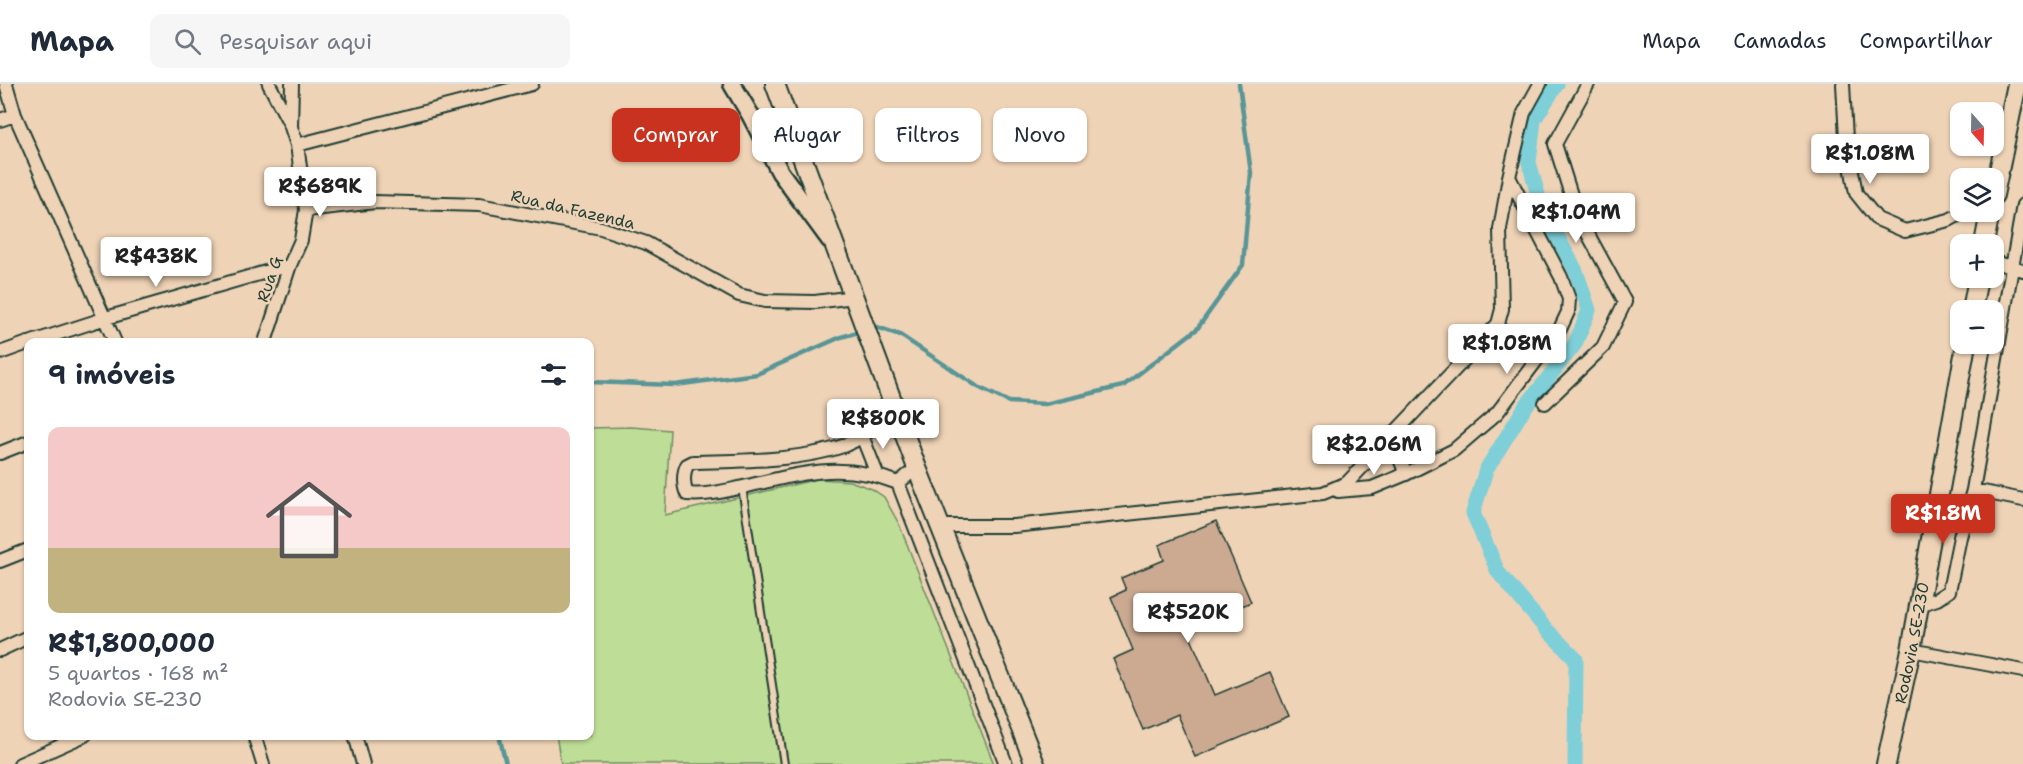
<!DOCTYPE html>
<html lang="pt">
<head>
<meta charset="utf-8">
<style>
	:root { --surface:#fff; --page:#f6f6f7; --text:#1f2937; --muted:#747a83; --line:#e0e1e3; --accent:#c8321e }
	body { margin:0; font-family:"Shantell Sans",sans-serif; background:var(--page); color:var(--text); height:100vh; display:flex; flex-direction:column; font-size:22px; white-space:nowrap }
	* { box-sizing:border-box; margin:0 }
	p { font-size:20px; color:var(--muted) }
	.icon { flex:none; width:33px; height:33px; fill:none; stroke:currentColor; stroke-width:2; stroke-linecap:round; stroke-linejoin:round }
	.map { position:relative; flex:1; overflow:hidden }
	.drawer { position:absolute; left:24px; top:254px; width:570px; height:402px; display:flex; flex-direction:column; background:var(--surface); border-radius:12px; box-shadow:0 2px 4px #0004 }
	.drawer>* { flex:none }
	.hud { position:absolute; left:612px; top:24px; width:570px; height:54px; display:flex; gap:12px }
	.needle { width:39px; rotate:160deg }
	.tools { position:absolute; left:1950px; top:18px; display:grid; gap:12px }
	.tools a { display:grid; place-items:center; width:54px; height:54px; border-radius:12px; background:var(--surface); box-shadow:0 2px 4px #0004; font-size:30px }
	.price { position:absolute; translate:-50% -51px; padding:0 14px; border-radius:6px; background:#fff; color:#222; font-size:20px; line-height:39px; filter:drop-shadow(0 2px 3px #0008) }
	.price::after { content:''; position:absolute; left:50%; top:36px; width:18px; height:14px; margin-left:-9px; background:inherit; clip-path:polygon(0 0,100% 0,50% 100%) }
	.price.on { background:var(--accent); color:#fff }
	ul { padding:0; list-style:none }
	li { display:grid; align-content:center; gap:12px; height:318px; padding:0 24px }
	li span { display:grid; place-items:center; height:186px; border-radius:12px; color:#555 }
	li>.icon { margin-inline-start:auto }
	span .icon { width:108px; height:108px; fill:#fffc; stroke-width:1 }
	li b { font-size:26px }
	h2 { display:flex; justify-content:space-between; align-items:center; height:72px; padding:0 24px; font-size:26px }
	.tag { padding:0 21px; border-radius:12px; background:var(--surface); box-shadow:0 2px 4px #0004; font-size:21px; line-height:54px }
	.tag.on { background:var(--accent); color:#fff }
	header { display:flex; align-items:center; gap:36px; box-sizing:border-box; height:84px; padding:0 30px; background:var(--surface); border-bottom:2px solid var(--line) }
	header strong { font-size:28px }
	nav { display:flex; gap:33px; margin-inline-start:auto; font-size:21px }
	.search { width:420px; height:54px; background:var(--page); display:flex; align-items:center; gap:15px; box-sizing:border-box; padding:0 21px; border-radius:12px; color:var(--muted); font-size:22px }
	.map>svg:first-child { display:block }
	.green { fill:#bedd96; stroke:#6e8d65; stroke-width:1.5 }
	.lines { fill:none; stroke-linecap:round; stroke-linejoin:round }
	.stream { stroke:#589596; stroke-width:4.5 }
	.canal { stroke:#7ecfd8; stroke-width:15 }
	.building { fill:#ccaa92; stroke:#1f3d34; stroke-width:1.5 }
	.lane-casing { stroke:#1f3d34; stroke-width:10 }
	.street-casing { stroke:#1f3d34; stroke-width:16 }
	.secondary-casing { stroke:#1f3d34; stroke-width:21 }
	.primary-casing { stroke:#1f3d34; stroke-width:22 }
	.lane { stroke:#efd3b6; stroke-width:6 }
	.street { stroke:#efd3b6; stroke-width:12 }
	.secondary { stroke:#efd3b6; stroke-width:16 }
	.primary { stroke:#efd3b6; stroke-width:18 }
	.labels { text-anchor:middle; stroke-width:5; stroke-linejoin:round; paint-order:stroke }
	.street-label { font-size:16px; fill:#1f3d34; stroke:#efd3b6 }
</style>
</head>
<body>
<header>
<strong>Mapa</strong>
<div class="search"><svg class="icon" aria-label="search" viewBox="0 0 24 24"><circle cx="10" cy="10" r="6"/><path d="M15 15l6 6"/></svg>Pesquisar aqui</div>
<nav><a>Mapa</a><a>Camadas</a><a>Compartilhar</a></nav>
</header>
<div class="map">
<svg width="2023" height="680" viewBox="0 0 2023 680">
	<rect width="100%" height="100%" fill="#efd3b6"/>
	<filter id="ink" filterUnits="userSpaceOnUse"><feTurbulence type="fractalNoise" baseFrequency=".0167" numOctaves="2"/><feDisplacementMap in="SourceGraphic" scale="12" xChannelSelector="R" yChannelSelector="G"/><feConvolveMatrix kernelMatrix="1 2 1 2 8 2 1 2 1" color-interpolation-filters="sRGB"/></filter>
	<g filter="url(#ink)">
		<path class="green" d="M631 343 670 346 665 431 818 395 850 397 872 405 884 413 899 440 994 680H561L556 651H590V344Z"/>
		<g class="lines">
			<path class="stream" d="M870 245 877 243 900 251 978 303 1009 318 1045 320 1123 302 1197 245 1243 181 1251 89 1239 0
				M590 298 675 301 757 290 841 253 862 247
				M499 651 506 680"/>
			<path class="canal" d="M1557 0 1534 36 1529 78 1541 122 1576 187 1589 226 1575 260 1525 323 1486 386 1473 429 1498 488 1546 545 1576 575 1575 680"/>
		</g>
		<path class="building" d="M1216 437 1251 518 1187 545 1215 611 1270 588 1289 633 1195 673 1177 631 1143 646 1113 575 1133 566 1111 513 1126 506 1121 494 1164 476 1159 461Z"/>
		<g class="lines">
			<defs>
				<path id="lane" d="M742 403 784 680"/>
				<path id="street" d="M6 0 15 31 115 258
					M269 0 291 42
					M1843 0 1846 55 1856 109 1877 135 1905 147 1949 136 1964 128
					M0 36 15 31
					M297 61 532 0
					M306 126 375 118 479 121 601 144 646 159 739 211 765 217 815 218 854 213
					M1994 178 2023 186
					M32 258 106 234 290 181
					M265 258 290 181 301 156 306 126 297 61 291 43 292 0
					M0 269 28 259
					M1545 319 1603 263 1625 218 1577 130 1555 60 1588 0
					M896 325C880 338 863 355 843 362 799 377 739 377 693 378L687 381C683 389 683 401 687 410 706 412 725 407 743 403 800 390 840 376 898 399L917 384
					M862 352 877 390
					M1391 353 1406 390
					M0 369 28 358
					M898 399 1006 680
					M1973 406 2023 416
					M1338 407 1372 404 1406 390 1454 366 1497 329 1560 245 1568 228 1569 215 1561 193 1509 93
					M940 442H1014L1323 409 1347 399 1498 240 1502 225 1500 145 1509 93 1524 29 1540 0
					M0 477 28 466
					M1919 521 1937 515 1949 507 1960 453 1973 406 2023 121
					M0 566 28 553
					M1911 566 2023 587
					M254 651 263 680
					M355 651 363 680
					M20 680 85 651"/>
				<path id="secondary" d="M732 0 751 32 780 88 830 156"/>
				<g id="primary">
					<path d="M775 0 917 384 1035 680"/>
					<path d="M1994 111 2017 0"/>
					<path d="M1984 160 1990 128"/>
					<path d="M1972 226 1978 194"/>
					<path id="s1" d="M1886 680 1911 566 1966 260"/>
				</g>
			</defs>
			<use href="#lane" class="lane-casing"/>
			<use href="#street" class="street-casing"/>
			<use href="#secondary" class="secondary-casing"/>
			<use href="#primary" class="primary-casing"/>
			<use href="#lane" class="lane"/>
			<use href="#street" class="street"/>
			<use href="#secondary" class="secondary"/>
			<use href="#primary" class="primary"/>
		</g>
	</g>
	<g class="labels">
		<g class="street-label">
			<text transform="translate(573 125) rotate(13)" y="6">Rua da Fazenda</text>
			<text transform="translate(269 195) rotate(-71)" y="6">Rua G</text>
			<text dy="6" stroke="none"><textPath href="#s1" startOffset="124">Rodovia SE-230</textPath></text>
		</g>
	</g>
</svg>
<div class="tools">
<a><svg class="needle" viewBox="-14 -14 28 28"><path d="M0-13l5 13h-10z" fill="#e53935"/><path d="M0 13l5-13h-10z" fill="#747a83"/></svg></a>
<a><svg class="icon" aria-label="layers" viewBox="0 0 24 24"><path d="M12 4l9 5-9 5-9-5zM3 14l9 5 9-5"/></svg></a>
<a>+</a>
<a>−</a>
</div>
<b class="price" style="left:1870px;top:101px">R$1.08M</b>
<b class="price" style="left:320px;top:134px">R$689K</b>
<b class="price" style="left:1576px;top:160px">R$1.04M</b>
<b class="price" style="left:156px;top:204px">R$438K</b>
<b class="price" style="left:1507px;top:291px">R$1.08M</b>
<b class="price" style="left:883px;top:366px">R$800K</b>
<b class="price" style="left:1374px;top:392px">R$2.06M</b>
<b class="price on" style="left:1943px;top:461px">R$1.8M</b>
<b class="price" style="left:1188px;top:560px">R$520K</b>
<div class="hud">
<a class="tag on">Comprar</a>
<a class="tag">Alugar</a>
<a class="tag">Filtros</a>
<a class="tag">Novo</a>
</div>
<section class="drawer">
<h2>9 imóveis<svg class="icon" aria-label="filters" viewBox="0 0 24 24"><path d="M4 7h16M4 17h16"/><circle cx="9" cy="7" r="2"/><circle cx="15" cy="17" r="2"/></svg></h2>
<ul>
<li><span style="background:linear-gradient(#f6c9c9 65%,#c2b280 0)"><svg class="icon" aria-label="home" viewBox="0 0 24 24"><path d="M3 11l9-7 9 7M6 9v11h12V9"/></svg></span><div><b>R$1,800,000</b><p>5 quartos · 168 m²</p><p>Rodovia SE-230</p></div></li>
</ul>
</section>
</div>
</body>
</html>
